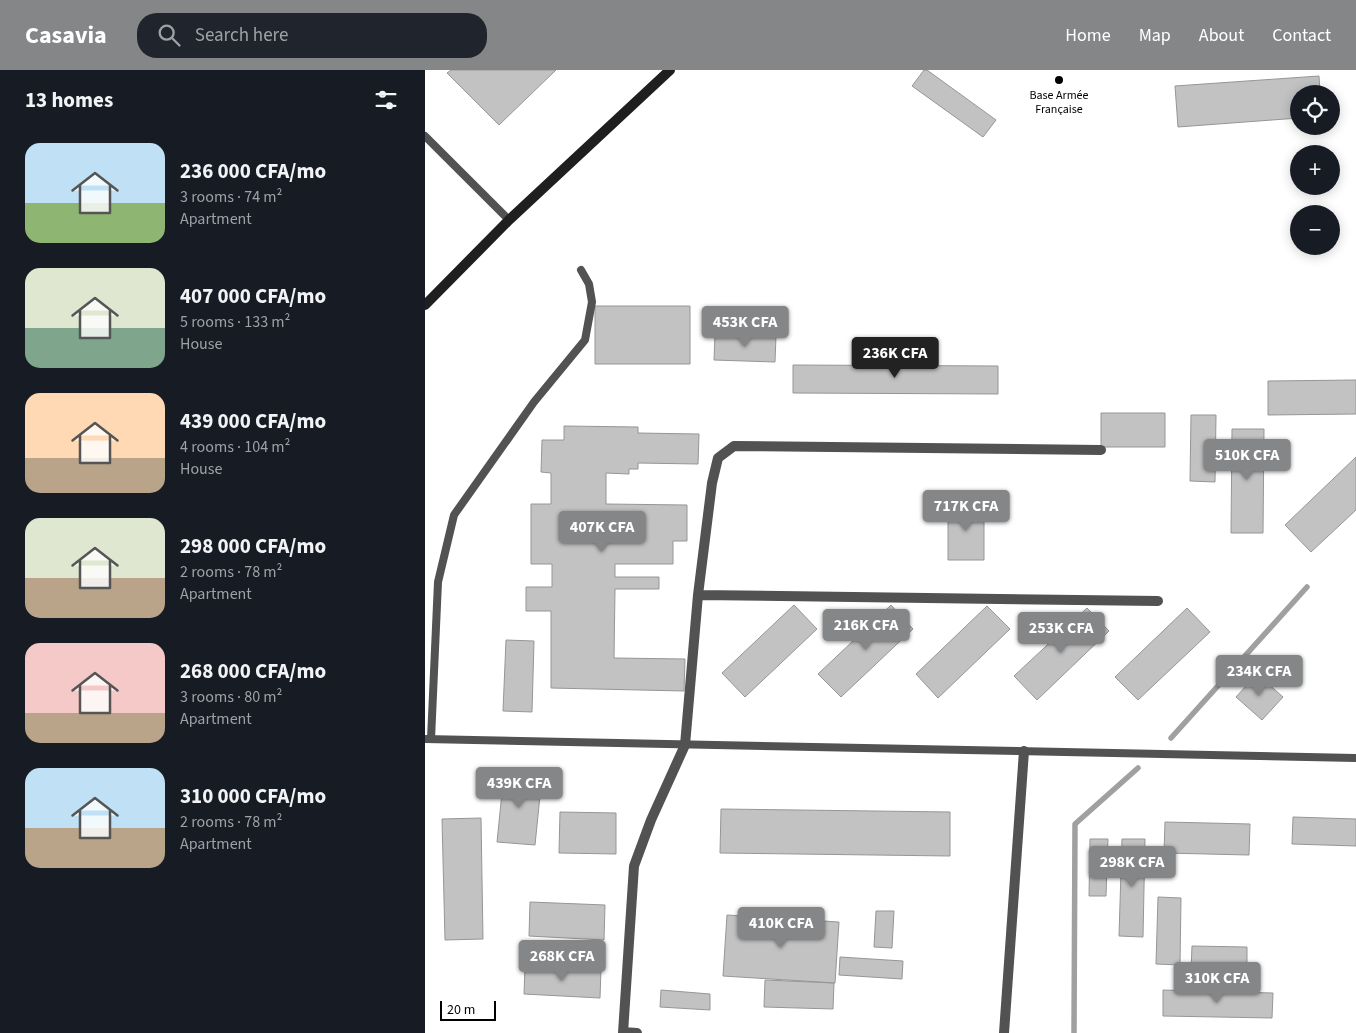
<!DOCTYPE html>
<html lang="en">
<head>
<meta charset="utf-8">
<style>
	:root { --surface:#171b24; --page:#20242c; --text:#f1f3f6; --muted:#9ea1a6; --accent:#858687 }
	body { margin:0; font-family:"Source Sans 3",sans-serif; background:var(--page); color:var(--text); height:100vh; display:flex; flex-direction:column; font-size:19px; white-space:nowrap }
	* { box-sizing:border-box; margin:0 }
	p { font-size:16px; color:var(--muted) }
	.icon { flex:none; width:28px; height:28px; fill:none; stroke:currentColor; stroke-width:2; stroke-linecap:round; stroke-linejoin:round }
	.map { position:relative; flex:1; overflow:hidden }
	.panel { display:flex; flex-direction:column; background:var(--surface); width:425px }
	.panel>* { flex:none }
	.buttons { position:absolute; left:865px; top:15px; display:grid; gap:10px }
	.buttons a { display:grid; place-items:center; width:50px; height:50px; border-radius:50%; background:var(--surface); box-shadow:0 2px 12px #0003; font-size:25px }
	.scale { position:absolute; left:15px; bottom:12px; width:56px; box-sizing:border-box; padding-left:5px; border:2px solid #000; border-top:0; font-size:14px; line-height:18px; white-space:nowrap; color:#000; -webkit-text-stroke:4px #fff; paint-order:stroke }
	.price { position:absolute; translate:-50% -42px; padding:0 11px; border-radius:5px; background:var(--accent); color:#fff; font-size:16px; line-height:32px; filter:drop-shadow(0 1px 2px #0008) }
	.price::after { content:''; position:absolute; left:50%; top:30px; width:15px; height:11px; margin-left:-8px; background:inherit; clip-path:polygon(0 0,100% 0,50% 100%) }
	.price.on { background:#222; color:#fff }
	ul { padding:0; list-style:none }
	li { display:flex; align-items:center; gap:15px; height:125px; padding:0 25px }
	li span { display:grid; place-items:center; flex:none; width:140px; height:100px; border-radius:15px; color:#555 }
	li>.icon { margin-inline-start:auto }
	span .icon { width:60px; height:60px; fill:#fffc; stroke-width:1 }
	li b { font-size:21px }
	h2 { display:flex; justify-content:space-between; align-items:center; height:60px; padding:0 25px; font-size:21px }
	header { display:flex; align-items:center; gap:30px; box-sizing:border-box; height:70px; padding:0 25px; background:var(--accent); color:#fff }
	header strong { font-size:24px }
	nav { display:flex; gap:28px; margin-inline-start:auto; font-size:18px }
	.search { width:350px; height:45px; background:var(--page); display:flex; align-items:center; gap:12px; box-sizing:border-box; padding:0 18px; border-radius:20px; color:var(--muted); font-size:19px }
	main { display:flex; flex:1; min-height:0 }
	.map>svg:first-child { display:block }
	.lines { fill:none; stroke-linecap:round; stroke-linejoin:round }
	.stream { stroke:#a0a0a0; stroke-width:5.5 }
	.building { fill:#c2c2c2; stroke:#969696 }
	.service { stroke:#525252; stroke-width:8 }
	.minor { stroke:#525252; stroke-width:10 }
	.secondary { stroke:#1f1f1f; stroke-width:10 }
	.poi-dot { fill:#000; stroke:#fff; stroke-width:2 }
	.labels { text-anchor:middle; stroke-width:4; stroke-linejoin:round; paint-order:stroke }
	.poi-label { font-size:12px; fill:#000; stroke:#fff }
</style>
</head>
<body>
<header>
<strong>Casavia</strong>
<div class="search"><svg class="icon" aria-label="search" viewBox="0 0 24 24"><circle cx="10" cy="10" r="6"/><path d="M15 15l6 6"/></svg>Search here</div>
<nav><a>Home</a><a>Map</a><a>About</a><a>Contact</a></nav>
</header>
<main>
<section class="panel">
<h2>13 homes<svg class="icon" aria-label="filters" viewBox="0 0 24 24"><path d="M4 7h16M4 17h16"/><circle cx="9" cy="7" r="2"/><circle cx="15" cy="17" r="2"/></svg></h2>
<ul>
<li><span style="background:linear-gradient(#bfe0f5 60%,#8fb573 0)"><svg class="icon" aria-label="home" viewBox="0 0 24 24"><path d="M3 11l9-7 9 7M6 9v11h12V9"/></svg></span><div><b>236 000 CFA/mo</b><p>3 rooms · 74 m²</p><p>Apartment</p></div></li>
<li><span style="background:linear-gradient(#dfe7d0 60%,#7fa58c 0)"><svg class="icon" aria-label="home" viewBox="0 0 24 24"><path d="M3 11l9-7 9 7M6 9v11h12V9"/></svg></span><div><b>407 000 CFA/mo</b><p>5 rooms · 133 m²</p><p>House</p></div></li>
<li><span style="background:linear-gradient(#ffd9b3 65%,#b9a48a 0)"><svg class="icon" aria-label="home" viewBox="0 0 24 24"><path d="M3 11l9-7 9 7M6 9v11h12V9"/></svg></span><div><b>439 000 CFA/mo</b><p>4 rooms · 104 m²</p><p>House</p></div></li>
<li><span style="background:linear-gradient(#dfe7d0 60%,#b9a48a 0)"><svg class="icon" aria-label="home" viewBox="0 0 24 24"><path d="M3 11l9-7 9 7M6 9v11h12V9"/></svg></span><div><b>298 000 CFA/mo</b><p>2 rooms · 78 m²</p><p>Apartment</p></div></li>
<li><span style="background:linear-gradient(#f6c9c9 70%,#b9a48a 0)"><svg class="icon" aria-label="home" viewBox="0 0 24 24"><path d="M3 11l9-7 9 7M6 9v11h12V9"/></svg></span><div><b>268 000 CFA/mo</b><p>3 rooms · 80 m²</p><p>Apartment</p></div></li>
<li><span style="background:linear-gradient(#bfe0f5 60%,#b9a48a 0)"><svg class="icon" aria-label="home" viewBox="0 0 24 24"><path d="M3 11l9-7 9 7M6 9v11h12V9"/></svg></span><div><b>310 000 CFA/mo</b><p>2 rooms · 78 m²</p><p>Apartment</p></div></li>
</ul>
</section>
<div class="map">
<svg width="931" height="963" viewBox="0 0 931 963">
	<rect width="100%" height="100%" fill="#fff"/>
	<g class="lines">
		<path class="stream" d="M746 668 882 517
			M649 963 650 754 713 698"/>
	</g>
	<path class="building" d="M26 0H131L74 55 22 3Z
		M499 0H502L571 50 558 67 487 16Z
		M894 6 895 24H874V48L753 57 750 16Z
		M170 236H265V294H170Z
		M290 264 351 266 350 292 289 290Z
		M368 295 573 296V324L368 323Z
		M931 310V344L843 345V311Z
		M676 343H740V377H676Z
		M766 345H791L790 412 765 411Z
		M139 356 213 357V363L274 364 273 394 213 393V399H204V404L181 403V434L262 435V471H248V494H190V507H234V519H190L189 588 260 589 259 621 126 618V541H101V517H127V494H106V434H126V403L116 402 117 370H139Z
		M807 359H839L838 463H806Z
		M931 387V440L886 482 860 455Z
		M523 434H559V490H523Z
		M369 535 392 559 320 627 297 603Z
		M466 535 488 559 416 627 393 604Z
		M562 536 585 559 513 628 491 604Z
		M662 538 684 561 612 630 589 606Z
		M762 538 785 562 713 630 690 607Z
		M81 570 109 571 107 642 78 641Z
		M832 604 858 627 837 650 811 627Z
		M79 703 117 706 110 775 72 772Z
		M296 739 525 742V786L295 783Z
		M135 742 191 743V784L134 783Z
		M868 747 931 749V776L867 774Z
		M56 748 58 869 20 870 17 749Z
		M740 752 825 754 824 785 739 783Z
		M665 769H683L681 826H664Z
		M697 769H720L718 867 694 866Z
		M733 827 756 828 755 895 731 894Z
		M105 832 180 835 179 870 104 866Z
		M451 841H469L467 878 449 877Z
		M302 845 414 852 410 913 298 906Z
		M767 876 822 877V902L766 901Z
		M415 887 478 891 477 909 414 905Z
		M100 895 176 899 175 928 99 924Z
		M340 910 409 913 408 939 339 937Z
		M236 920 285 924V940L235 937Z
		M738 920 848 923 847 948 738 946Z"/>
	<g class="lines">
		<path class="service" d="M0 66 84 150
			M0 669 931 688
			M6 669 13 512 29 445 109 332 160 270 167 232 164 214 156 200"/>
		<path class="minor" d="M273 525 733 531
			M198 962 212 963
			M198 963 209 796 226 750 260 675 273 525 287 413 293 388 309 376 676 380
			M579 963 599 681"/>
		<path class="secondary" d="M0 235 84 150 245 0"/>
	</g>
	<circle class="poi-dot" cx="634" cy="10" r="5"/>
	<g class="labels">
		<g class="poi-label">
			<text x="634" y="29">Base Armée<tspan x="634" dy="14">Française</tspan></text>
		</g>
	</g>
</svg>
<div class="buttons">
<a><svg class="icon" aria-label="locate" viewBox="0 0 24 24"><circle cx="12" cy="12" r="6"/><path d="M12 2v4M12 18v4M2 12h4M18 12h4"/></svg></a>
<a>+</a>
<a>−</a>
</div>
<div class="scale">20 m</div>
<b class="price" style="left:320px;top:278px">453K CFA</b>
<b class="price on" style="left:470px;top:309px">236K CFA</b>
<b class="price" style="left:822px;top:411px">510K CFA</b>
<b class="price" style="left:541px;top:462px">717K CFA</b>
<b class="price" style="left:177px;top:483px">407K CFA</b>
<b class="price" style="left:441px;top:581px">216K CFA</b>
<b class="price" style="left:636px;top:584px">253K CFA</b>
<b class="price" style="left:834px;top:627px">234K CFA</b>
<b class="price" style="left:94px;top:739px">439K CFA</b>
<b class="price" style="left:707px;top:818px">298K CFA</b>
<b class="price" style="left:356px;top:879px">410K CFA</b>
<b class="price" style="left:137px;top:912px">268K CFA</b>
<b class="price" style="left:792px;top:934px">310K CFA</b>
</div>
</main>
</body>
</html>
